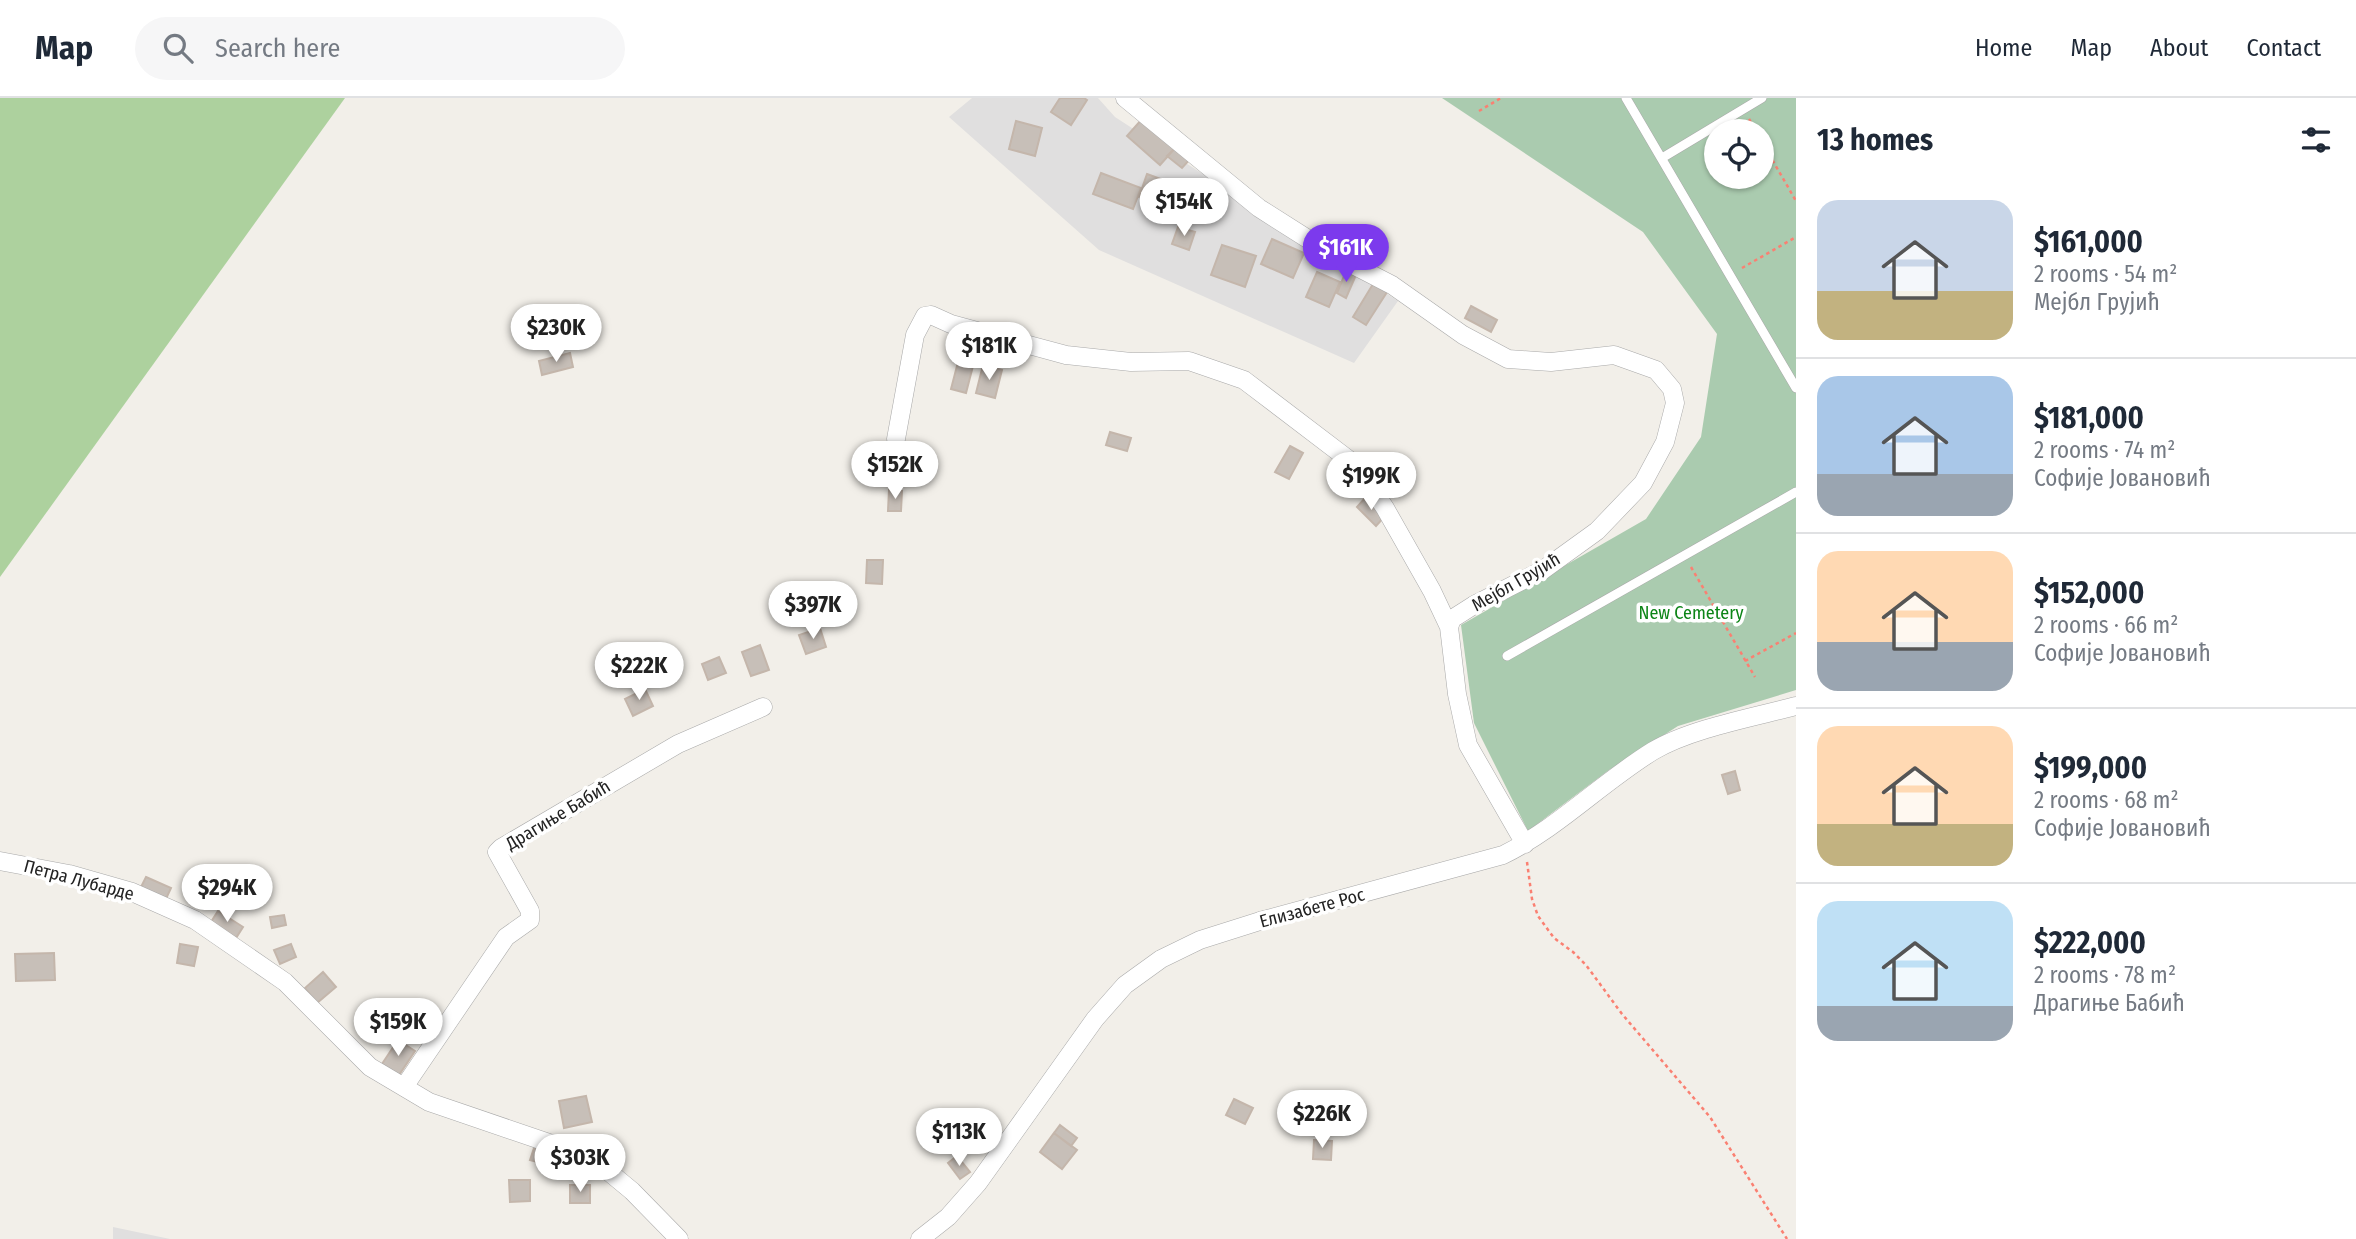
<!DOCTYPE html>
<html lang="en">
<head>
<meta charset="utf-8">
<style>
	:root { --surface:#fff; --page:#f6f6f7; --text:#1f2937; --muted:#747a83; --line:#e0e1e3; --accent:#7c3aed }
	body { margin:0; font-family:"Fira Sans Condensed",sans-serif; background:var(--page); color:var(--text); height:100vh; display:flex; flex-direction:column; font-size:26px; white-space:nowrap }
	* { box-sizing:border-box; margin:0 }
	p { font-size:23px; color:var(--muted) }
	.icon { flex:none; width:38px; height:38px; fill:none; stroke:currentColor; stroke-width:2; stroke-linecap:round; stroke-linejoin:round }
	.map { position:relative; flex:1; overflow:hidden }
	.details { display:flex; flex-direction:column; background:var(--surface); width:560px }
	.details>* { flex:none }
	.buttons { position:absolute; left:1704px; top:21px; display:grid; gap:14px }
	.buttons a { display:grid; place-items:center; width:70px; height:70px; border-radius:50%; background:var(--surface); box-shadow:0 2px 5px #0004; font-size:35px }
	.price { position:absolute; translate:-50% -60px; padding:0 16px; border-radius:24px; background:#fff; color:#222; font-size:23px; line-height:46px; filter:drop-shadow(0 2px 4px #0008) }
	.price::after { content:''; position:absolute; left:50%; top:42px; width:21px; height:16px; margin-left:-10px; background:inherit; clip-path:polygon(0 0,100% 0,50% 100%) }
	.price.on { background:var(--accent); color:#fff }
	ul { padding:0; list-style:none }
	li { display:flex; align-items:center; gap:21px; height:175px; padding:0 21px }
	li+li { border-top:2px solid var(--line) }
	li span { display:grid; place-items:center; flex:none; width:196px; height:140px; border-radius:21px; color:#555 }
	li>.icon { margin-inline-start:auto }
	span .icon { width:84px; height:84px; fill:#fffc; stroke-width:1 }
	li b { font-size:30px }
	h2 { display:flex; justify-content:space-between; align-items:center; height:84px; padding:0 21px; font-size:30px }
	header { display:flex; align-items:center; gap:42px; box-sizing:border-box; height:98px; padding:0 35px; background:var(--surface); border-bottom:2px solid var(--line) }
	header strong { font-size:33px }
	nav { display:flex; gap:38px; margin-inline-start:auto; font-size:24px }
	.search { width:490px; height:63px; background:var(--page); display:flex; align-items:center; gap:18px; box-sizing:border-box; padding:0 24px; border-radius:38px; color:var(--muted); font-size:26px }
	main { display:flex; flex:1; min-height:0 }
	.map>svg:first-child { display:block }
	.residential { fill:#e0dfdf }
	.forest { fill:#add19e }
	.cemetery { fill:#aacbaf; fill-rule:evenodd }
	.building { fill:#c7bfb8; stroke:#c4b6ab; stroke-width:2 }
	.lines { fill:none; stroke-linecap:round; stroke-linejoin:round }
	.service-casing { stroke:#a9a9a9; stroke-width:10 }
	.minor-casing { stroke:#a9a9a9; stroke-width:19 }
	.path { stroke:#fa8072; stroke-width:2.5; stroke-dasharray:3.5 3.5; stroke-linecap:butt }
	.service { stroke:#fff; stroke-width:9 }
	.minor { stroke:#fff; stroke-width:18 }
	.labels { text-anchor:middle; stroke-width:7; stroke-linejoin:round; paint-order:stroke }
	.street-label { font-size:18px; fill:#222; stroke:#fff }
	.park-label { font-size:18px; fill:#0c8416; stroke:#fff }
</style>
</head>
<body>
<header>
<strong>Map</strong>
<div class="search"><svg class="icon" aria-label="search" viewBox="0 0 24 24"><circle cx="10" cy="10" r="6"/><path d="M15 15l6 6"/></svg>Search here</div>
<nav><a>Home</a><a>Map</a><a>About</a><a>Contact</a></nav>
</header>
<main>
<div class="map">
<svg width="1796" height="1141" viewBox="0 0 1796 1141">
	<rect width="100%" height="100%" fill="#f2efe9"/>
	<path class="residential" d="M972 0H1098L1115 19 1398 203 1354 265 1099 152 949 19Z
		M113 1129 170 1141H113Z"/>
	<path class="forest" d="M0 0H345L0 479Z"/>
	<path class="cemetery" d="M1442 0H1796V592L1678 628 1609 672 1528 733 1474 625 1461 527 1646 421 1701 339 1717 236 1643 134ZM1717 33H1762V79H1717Z"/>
	<path class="building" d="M1060 0H1084L1087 2 1071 27 1051 14Z
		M1143 20 1176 49 1160 67 1127 38Z
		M1016 23 1042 30 1035 58 1009 51Z
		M1176 49 1190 61 1182 70 1167 58Z
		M1101 75 1141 90 1133 111 1093 96Z
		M1147 76 1169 84 1160 107 1139 99Z
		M1169 84 1189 91 1181 114 1160 107Z
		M1178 129 1195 134 1189 152 1172 146Z
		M1272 141 1304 155 1293 180 1261 166Z
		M1222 147 1256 158 1245 189 1211 177Z
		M1346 173 1356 177 1346 200 1337 195Z
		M1317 174 1340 184 1329 209 1306 199Z
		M1373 186 1387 194 1366 227 1353 219Z
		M1471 208 1497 222 1491 234 1465 220Z
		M570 255 573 269 542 277 539 263Z
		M958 264 973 268 966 295 951 291Z
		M983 267 1002 272 995 300 976 295Z
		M1110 334 1131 340 1127 353 1106 347Z
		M1290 348 1303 355 1289 381 1275 374Z
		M889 392 902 393 901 413H888Z
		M1366 399 1385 418 1376 428 1357 409Z
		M867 462H883L882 486 866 485Z
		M820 530 826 549 806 556 799 537Z
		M760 547 769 572 751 578 742 554Z
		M719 559 726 575 708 582 702 566Z
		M645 591 653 608 633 618 625 601Z
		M1735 673 1740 692 1728 696 1722 677Z
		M146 779 171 790 165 803 140 791Z
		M218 813 243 829 236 840 211 824Z
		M284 817 286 827 272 830 270 819Z
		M180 846 198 849 194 868 177 865Z
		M291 846 296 859 280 866 274 852Z
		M54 855 55 882 16 883 15 856Z
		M323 874 336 889 317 905 305 890Z
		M398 942 415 953 399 977 382 966Z
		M586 998 592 1024 564 1030 559 1003Z
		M1234 1001 1253 1010 1245 1026 1226 1017Z
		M1060 1027 1077 1040 1071 1048 1054 1035Z
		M1054 1035 1077 1052 1062 1071 1040 1054Z
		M1314 1042 1332 1043 1331 1062 1313 1061Z
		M534 1050 559 1057 556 1069 530 1062Z
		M957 1058 970 1074 960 1081 948 1065Z
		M509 1082H530V1103L510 1104Z
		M570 1087H590V1105H570Z"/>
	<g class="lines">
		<defs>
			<path id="service" d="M1626 0 1796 290
				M1662 60 1762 0
				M1507 558 1796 394"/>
			<path id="minor" d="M1125 0 1259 110 1330 155 1392 187 1463 237 1508 261 1551 264 1614 257 1656 272 1672 291 1675 305 1665 344 1643 385 1597 433 1543 472 1474 507 1452 521 1449 529 1457 596 1468 647 1525 746
				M896 341 915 237 925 218 931 217 951 226 1066 257 1131 264 1189 263 1244 282 1357 368 1385 410 1432 493 1449 529
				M0 763 69 776 132 794 195 822 285 884 370 969 429 1004 555 1047 597 1064 632 1093 679 1141
				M404 989 506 839 530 822V813L497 754 501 750 678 646 763 609
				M920 1141 948 1119 978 1085 1095 921 1125 887 1161 861 1200 842 1260 823 1503 757C1558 730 1601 685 1653 653 1689 631 1754 619 1796 608"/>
		</defs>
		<use href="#service" class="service-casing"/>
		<use href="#minor" class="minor-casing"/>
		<path class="path" d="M1479 13 1501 0
			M1749 21 1756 33
			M1762 44 1796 103
			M1742 170 1796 139
			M1691 469 1755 579
			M1745 563 1796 535
			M1527 764 1532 801 1538 818 1554 840 1573 854 1586 867 1622 916 1710 1019 1787 1141"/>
		<use href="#service" class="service"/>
		<use href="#minor" class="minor"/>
	</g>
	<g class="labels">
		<g class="street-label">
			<text transform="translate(1516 484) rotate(-30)" y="6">Мејбл Грујић</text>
			<text transform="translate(558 717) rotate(-31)" y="6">Драгиње Бабић</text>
			<text transform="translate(79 782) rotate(15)" y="6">Петра Лубарде</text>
			<text transform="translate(1312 810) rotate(-15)" y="6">Елизабете Рос</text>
		</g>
		<g class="park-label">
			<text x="1691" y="521">New Cemetery</text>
		</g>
	</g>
</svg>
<div class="buttons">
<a><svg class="icon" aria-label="locate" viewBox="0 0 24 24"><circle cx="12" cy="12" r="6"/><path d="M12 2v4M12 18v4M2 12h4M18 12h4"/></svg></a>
</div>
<b class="price" style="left:1184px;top:140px">$154K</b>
<b class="price on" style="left:1346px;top:186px">$161K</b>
<b class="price" style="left:556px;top:266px">$230K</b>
<b class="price" style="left:989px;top:284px">$181K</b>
<b class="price" style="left:895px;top:403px">$152K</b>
<b class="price" style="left:1371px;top:414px">$199K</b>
<b class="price" style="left:813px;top:543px">$397K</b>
<b class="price" style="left:639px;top:604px">$222K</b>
<b class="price" style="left:227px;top:826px">$294K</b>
<b class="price" style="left:398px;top:960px">$159K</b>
<b class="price" style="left:1322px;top:1052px">$226K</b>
<b class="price" style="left:959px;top:1070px">$113K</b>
<b class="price" style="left:580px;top:1096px">$303K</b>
</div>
<section class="details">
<h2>13 homes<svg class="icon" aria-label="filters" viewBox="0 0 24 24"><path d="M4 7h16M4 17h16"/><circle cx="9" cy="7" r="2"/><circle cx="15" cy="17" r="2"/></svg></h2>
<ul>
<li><span style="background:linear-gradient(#c9d6e8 65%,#c2b280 0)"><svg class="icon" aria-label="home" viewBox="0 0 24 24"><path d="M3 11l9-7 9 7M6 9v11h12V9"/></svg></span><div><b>$161,000</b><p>2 rooms · 54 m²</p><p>Мејбл Грујић</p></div></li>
<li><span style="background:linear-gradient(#a9c7e8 70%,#9aa5b1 0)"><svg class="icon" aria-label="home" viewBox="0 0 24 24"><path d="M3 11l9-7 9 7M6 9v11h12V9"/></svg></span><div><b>$181,000</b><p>2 rooms · 74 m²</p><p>Софије Јовановић</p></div></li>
<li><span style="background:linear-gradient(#ffd9b3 65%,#9aa5b1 0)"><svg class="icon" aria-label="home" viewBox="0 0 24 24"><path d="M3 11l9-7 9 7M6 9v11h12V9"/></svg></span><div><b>$152,000</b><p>2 rooms · 66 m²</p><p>Софије Јовановић</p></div></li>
<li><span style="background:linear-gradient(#ffd9b3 70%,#c2b280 0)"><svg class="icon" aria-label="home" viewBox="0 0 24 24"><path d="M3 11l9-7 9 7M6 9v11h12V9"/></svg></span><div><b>$199,000</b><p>2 rooms · 68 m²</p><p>Софије Јовановић</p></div></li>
<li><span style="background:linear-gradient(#bfe0f5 75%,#9aa5b1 0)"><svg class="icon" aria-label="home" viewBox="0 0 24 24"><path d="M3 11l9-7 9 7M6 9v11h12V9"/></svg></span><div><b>$222,000</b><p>2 rooms · 78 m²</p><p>Драгиње Бабић</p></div></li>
</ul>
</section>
</main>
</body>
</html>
